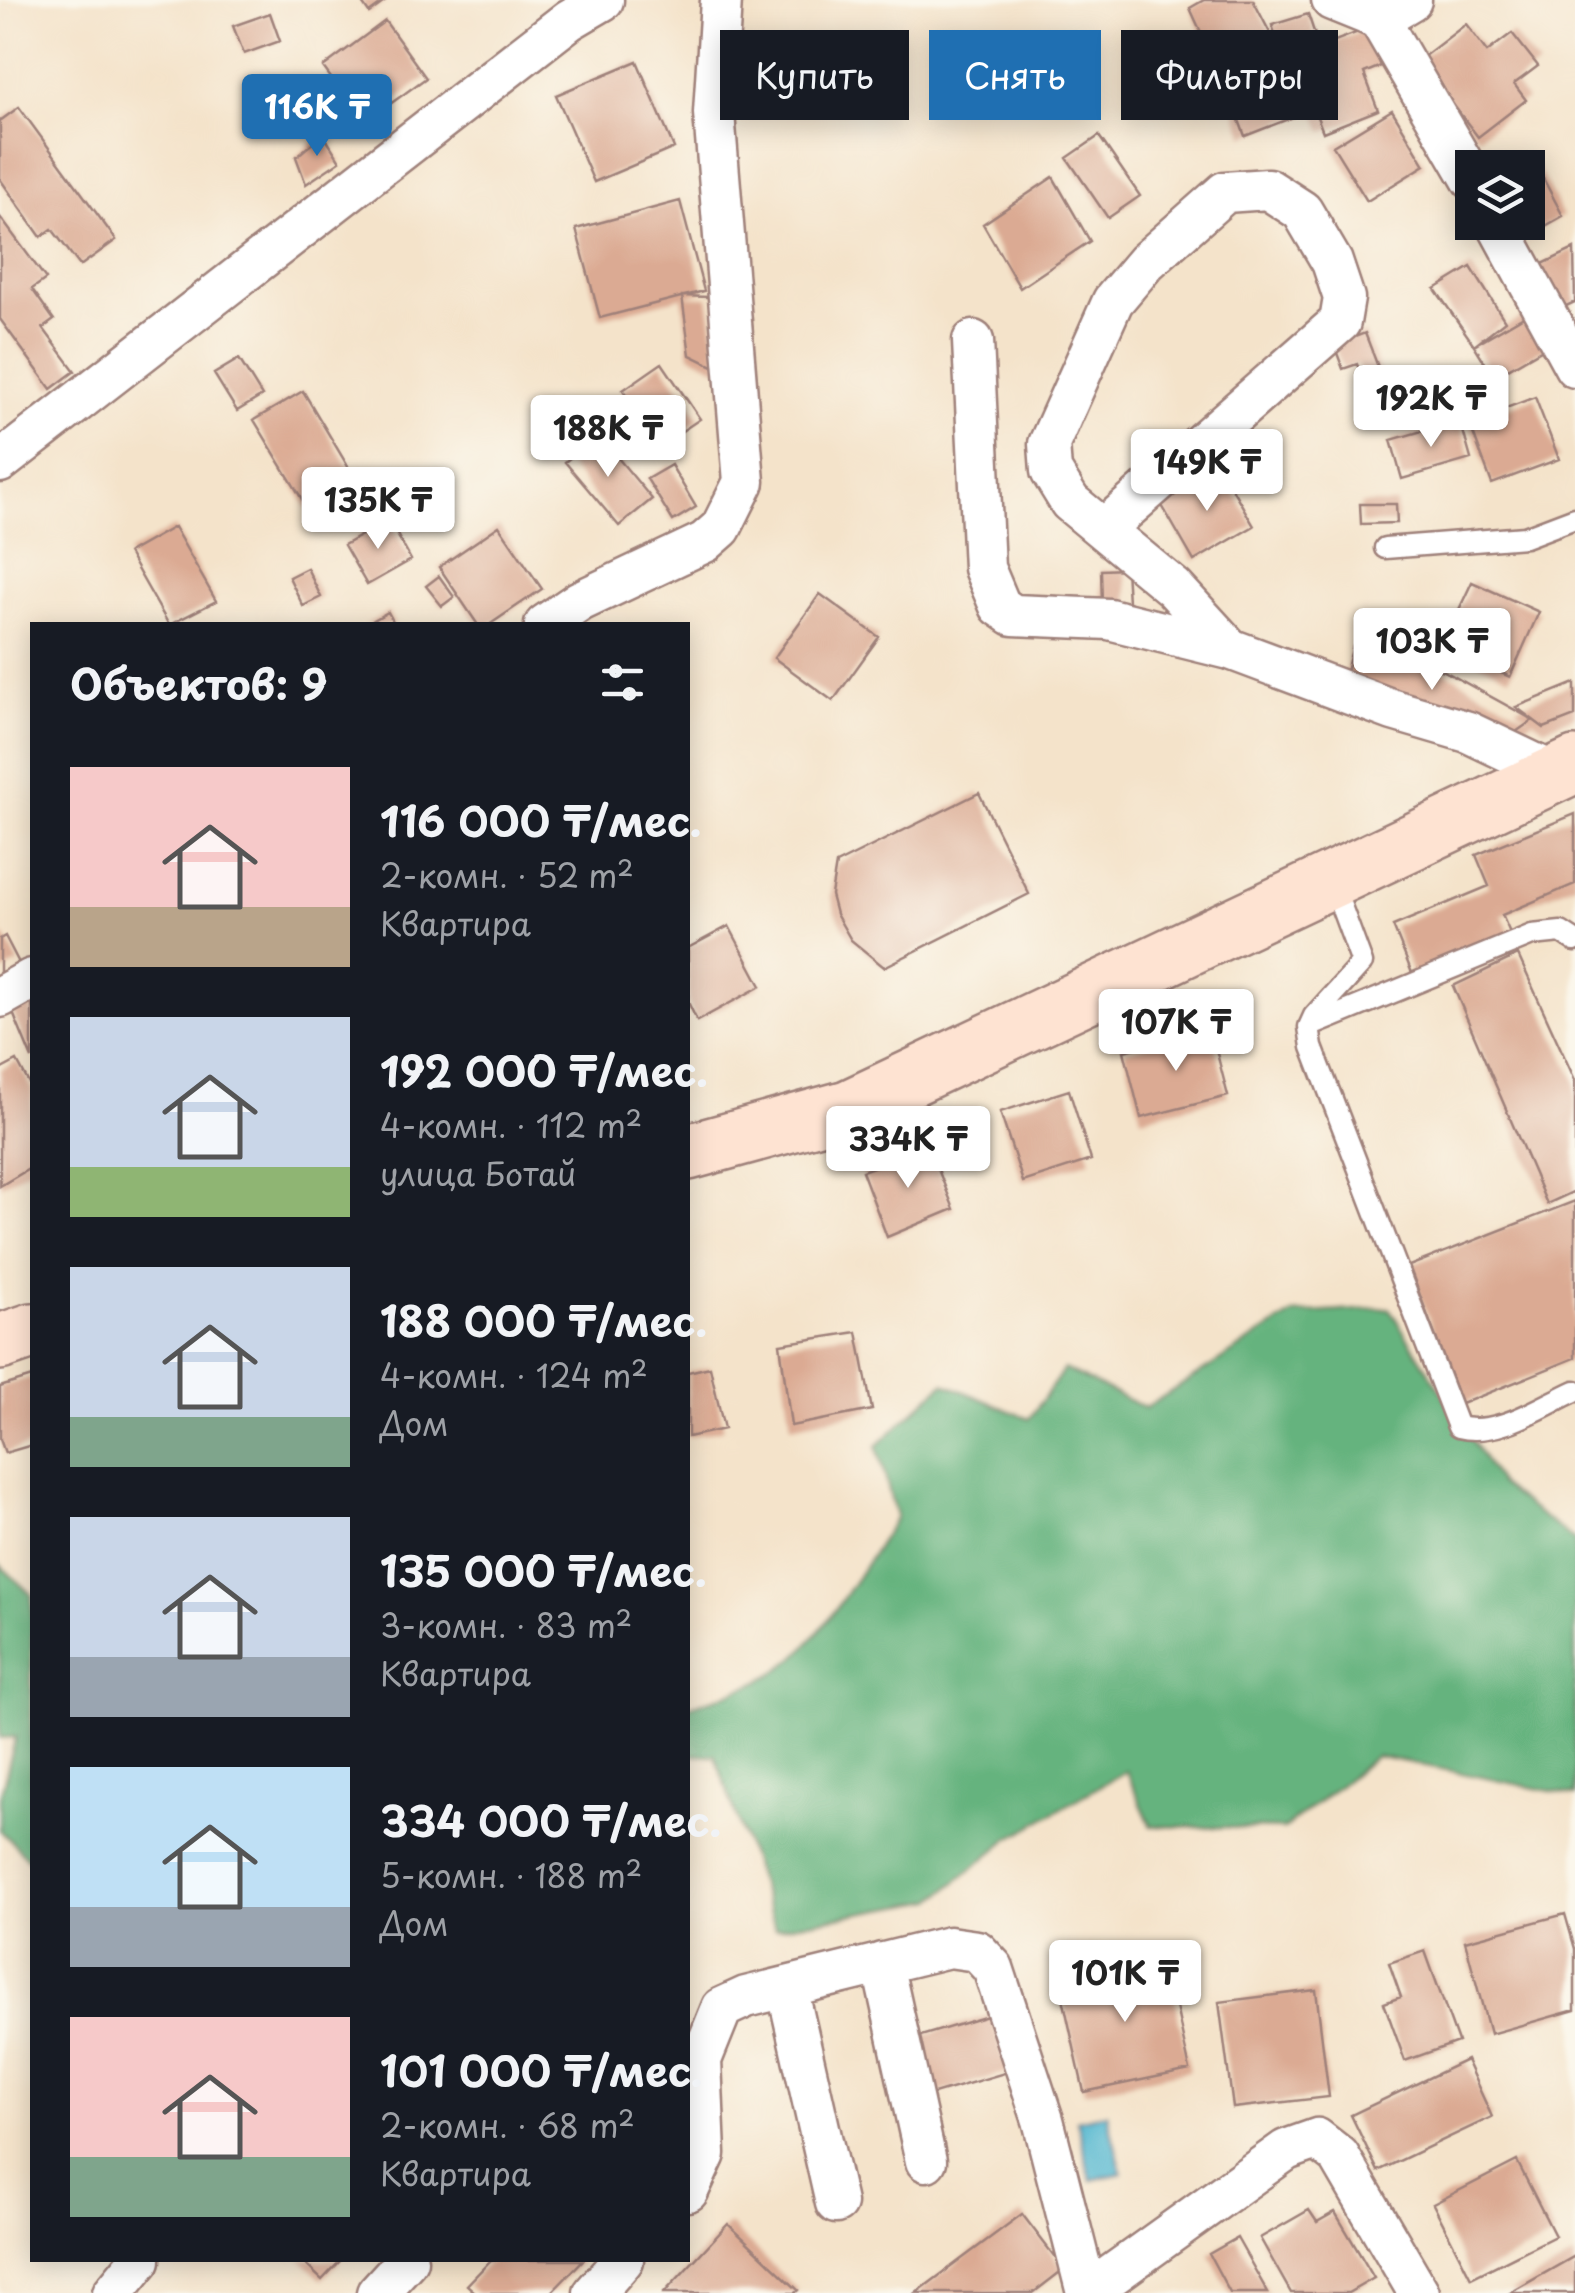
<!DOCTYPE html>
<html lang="ru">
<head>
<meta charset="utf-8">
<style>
	:root { --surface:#171b24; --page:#242831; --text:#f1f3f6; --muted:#9ea1a6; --accent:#1f6fb2 }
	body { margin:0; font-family:"Playpen Sans",sans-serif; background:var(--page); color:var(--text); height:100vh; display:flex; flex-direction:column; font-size:38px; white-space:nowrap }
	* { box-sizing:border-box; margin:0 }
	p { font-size:32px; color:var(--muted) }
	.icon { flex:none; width:55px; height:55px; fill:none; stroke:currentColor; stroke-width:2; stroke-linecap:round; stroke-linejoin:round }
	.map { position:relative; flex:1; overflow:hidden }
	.drawer { position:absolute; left:30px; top:622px; width:660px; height:1640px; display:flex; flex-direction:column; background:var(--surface); border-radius:0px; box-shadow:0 5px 25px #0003 }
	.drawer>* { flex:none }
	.top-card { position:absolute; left:720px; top:30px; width:705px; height:90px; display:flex; gap:20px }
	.buttons { position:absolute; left:1455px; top:150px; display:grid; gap:20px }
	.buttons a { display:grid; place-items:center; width:90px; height:90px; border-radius:0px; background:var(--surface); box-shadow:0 5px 25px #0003; font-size:50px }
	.price { position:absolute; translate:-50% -85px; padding:0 22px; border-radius:10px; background:#fff; color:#222; font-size:32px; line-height:65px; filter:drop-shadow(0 2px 5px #0008) }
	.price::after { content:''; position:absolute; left:50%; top:60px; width:30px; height:22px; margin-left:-15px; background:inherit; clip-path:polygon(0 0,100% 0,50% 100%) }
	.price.current { background:var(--accent); color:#fff }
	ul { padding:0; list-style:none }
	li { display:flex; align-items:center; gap:30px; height:250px; padding:0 40px }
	li span { display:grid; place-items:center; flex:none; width:280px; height:200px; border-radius:0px; color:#555 }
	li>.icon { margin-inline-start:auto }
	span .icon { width:120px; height:120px; fill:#fffc; stroke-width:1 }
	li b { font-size:42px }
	h2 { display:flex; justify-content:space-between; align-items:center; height:120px; padding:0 40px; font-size:42px }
	.chip { padding:0 35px; border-radius:0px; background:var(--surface); box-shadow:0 5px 25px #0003; font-size:35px; line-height:90px }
	.chip.current { background:var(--accent); color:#fff }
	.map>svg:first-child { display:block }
	.forest { fill:#65b37e; stroke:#586954; stroke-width:2.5 }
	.water { fill:#52b7d0; stroke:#4e6b7e; stroke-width:2.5 }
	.building { fill:#dbaa93 }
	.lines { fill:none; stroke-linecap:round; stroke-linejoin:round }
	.lane-casing { stroke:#9f817a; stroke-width:25 }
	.street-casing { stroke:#9f817a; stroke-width:45 }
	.secondary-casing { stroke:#9f817a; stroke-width:60 }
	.lane { stroke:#fff; stroke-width:20 }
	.street { stroke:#fff; stroke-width:40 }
	.secondary { stroke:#fee3d2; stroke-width:55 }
</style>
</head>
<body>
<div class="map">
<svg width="1575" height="2293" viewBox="0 0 1575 2293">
	<rect width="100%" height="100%" fill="#fbf7ec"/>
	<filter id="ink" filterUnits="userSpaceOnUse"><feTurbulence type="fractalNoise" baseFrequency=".01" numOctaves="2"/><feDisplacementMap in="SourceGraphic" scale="20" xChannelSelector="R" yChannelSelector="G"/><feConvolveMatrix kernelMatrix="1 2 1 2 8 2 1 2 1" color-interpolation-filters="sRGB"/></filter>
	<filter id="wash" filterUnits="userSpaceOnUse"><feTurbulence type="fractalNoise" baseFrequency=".0048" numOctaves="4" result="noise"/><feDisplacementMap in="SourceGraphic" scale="40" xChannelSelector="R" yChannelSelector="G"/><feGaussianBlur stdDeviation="2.25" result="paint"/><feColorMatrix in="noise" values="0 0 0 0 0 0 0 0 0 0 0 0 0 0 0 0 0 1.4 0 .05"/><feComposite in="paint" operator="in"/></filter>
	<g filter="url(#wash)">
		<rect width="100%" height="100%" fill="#f4e3ca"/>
		<path class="forest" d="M1389 1308 1500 1485 1575 1541V1796L1376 1756 1284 1829 1151 1826 1126 1771 1007 1840 934 1900 775 1928 715 1755H688V1707C721 1695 760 1686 788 1663 824 1635 870 1557 896 1517L877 1446 944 1383 1029 1419 1064 1369 1145 1408 1293 1314Z
			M0 1565 32 1595 31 1862 0 1830V1797L16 1737 0 1738Z"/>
		<path class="water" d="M1107 2113 1122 2173 1091 2180 1077 2120Z"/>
		<g id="blocks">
			<path class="building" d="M360 0H387L369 13Z
				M1204 0H1253L1270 33 1215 63 1190 8Z
				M270 13 280 41 244 54 233 26Z
				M1308 14 1315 35 1279 46 1272 25Z
				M385 21 426 78 364 123 323 67Z
				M1466 24 1487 52 1512 33 1538 66 1514 84 1526 100 1478 137 1419 60Z
				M1366 29 1381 66 1364 73 1378 110 1323 132 1314 109 1245 136 1225 83Z
				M637 61 674 148 594 182 556 95Z
				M19 107 116 240 80 266 52 229 41 237 0 179V121Z
				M1392 110 1425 165 1367 201 1333 146Z
				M323 134 340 161 306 184 296 157Z
				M1099 136 1140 196 1108 218 1067 158Z
				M1536 165 1563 216 1524 238 1516 222H1528V170Z
				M1053 177 1090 241 1020 288 983 224Z
				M680 201 704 291 600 318 576 229Z
				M0 217 46 279 32 289 54 320 43 328 75 371 51 389 0 319Z
				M1574 249 1575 302 1555 311 1534 268Z
				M1471 267 1505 321 1474 345 1435 289Z
				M682 296 708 297 719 369 690 355Z
				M1534 310 1553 343 1494 377 1474 345Z
				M1365 333 1380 372 1363 379 1357 364 1343 369 1334 345Z
				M239 359 262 396 237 411 214 374Z
				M662 363 700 419 661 445 623 390Z
				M303 391 362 490 314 519 254 420Z
				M1535 397 1559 459 1492 484 1469 422Z
				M1460 420 1471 459 1402 479 1391 440Z
				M598 434 652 499 619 526 565 462Z
				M671 465 696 507 673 521 647 479Z
				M1220 468 1254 526 1194 561 1160 502Z
				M1360 504H1396L1397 523 1361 524Z
				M389 520 411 560 367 585 344 545Z
				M499 526 542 589 489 625H478L439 567Z
				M174 527 216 601 169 625 128 553Z
				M307 568 321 597 303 606 289 577Z
				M1126 569 1128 602 1102 603 1101 570Z
				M439 576 454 597 442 606 426 586Z
				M1472 582 1539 612 1510 677 1442 646Z
				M820 594 879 637 833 701 774 658Z
				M388 612 395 625H365Z
				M1353 646 1444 671 1533 720 1503 741 1343 682Z
				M1575 683V716L1544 728 1516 707Z
				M979 793 1029 894 884 967 851 940 836 914 831 895 836 864Z
				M1575 814V884L1502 915 1514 942 1416 983 1393 926 1489 886 1476 855Z
				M729 926 761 986 697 1021 688 1002V948Z
				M5 936 19 963 0 974V939Z
				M1518 955 1575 1080V1191L1547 1204 1453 986Z
				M32 996V1059L11 1008Z
				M1211 1030 1228 1096 1141 1118 1124 1051Z
				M17 1061 32 1089V1167L0 1186V1070Z
				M1069 1090 1091 1160 1023 1182 1000 1112Z
				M929 1147 954 1209 887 1237 862 1171Z
				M1575 1201V1358L1461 1404 1409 1266Z
				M857 1332 872 1410 791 1426 780 1344Z
				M710 1367 724 1429 688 1437V1372Z
				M32 1377V1445L5 1453 0 1439V1387Z
				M1565 1914 1575 1949V2010L1490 2034 1465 1941Z
				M1425 1951 1458 2042 1405 2061 1384 2003 1401 1997 1389 1963Z
				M1165 1957 1190 2070 1084 2092 1059 1980Z
				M1316 1990 1329 2097 1233 2108 1219 2002Z
				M991 2015 1008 2072 924 2097 907 2040Z
				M1466 2060 1492 2117 1378 2171 1351 2115Z
				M1517 2161 1555 2236 1471 2278 1433 2204Z
				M1309 2210 1317 2222 1335 2212 1374 2278 1348 2293H1291L1260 2238Z
				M1022 2214 1064 2269 1033 2293H916Z
				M728 2224 798 2290 795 2293H664Z
				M1237 2238 1268 2293H1230L1209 2254Z
				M1575 2256V2293H1510Z
				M301 2260H341L322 2280Z
				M491 2260H583L551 2293H476L467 2285Z"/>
		</g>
	</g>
	<g filter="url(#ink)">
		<use href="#blocks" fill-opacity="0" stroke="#9f817a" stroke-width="2.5"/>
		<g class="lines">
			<defs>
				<path id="lane" d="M1385 548 1525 537 1575 518
					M1332 882 1362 963 1314 1016 1309 1027 1312 1047 1458 1427C1498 1437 1540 1407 1575 1391
					M1311 1026 1532 935 1561 932 1575 941"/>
				<path id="street" d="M1332 0 1379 19 1472 179
					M1379 19 1411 0
					M1496 222 1575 367
					M973 341 984 568 1000 606 1013 615 1109 619 1230 649 1393 710 1468 732 1556 774
					M0 462 569 20 603 0
					M1105 528 1340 322 1344 298 1332 262 1302 211 1268 189 1225 192 1146 262 1113 301 1049 444 1051 471 1070 502 1174 588 1230 649
					M545 625 580 601 705 542 721 528 744 482 714 113 721 0
					M0 997 32 979
					M882 1963 926 2161
					M787 1987 836 2203
					M688 2191 705 2154 701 2060 722 2008 746 1997 949 1947 977 1951 993 1968 1043 2120 1087 2293 1286 2150 1317 2139 1339 2156 1419 2293
					M113 2293 140 2260
					M377 2293 407 2260
					M594 2293 623 2260"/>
				<path id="secondary" d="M688 1152 848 1108 1575 765
					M0 1342 32 1331"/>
			</defs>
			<use href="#lane" class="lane-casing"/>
			<use href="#street" class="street-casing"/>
			<use href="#secondary" class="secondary-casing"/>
			<use href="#lane" class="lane"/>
			<use href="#street" class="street"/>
			<use href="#secondary" class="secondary"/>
		</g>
	</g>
</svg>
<div class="buttons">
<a><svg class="icon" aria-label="layers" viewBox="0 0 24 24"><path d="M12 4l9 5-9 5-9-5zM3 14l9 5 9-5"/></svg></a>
</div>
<b class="price current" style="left:317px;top:159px">116K ₸</b>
<b class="price" style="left:1431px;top:450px">192K ₸</b>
<b class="price" style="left:608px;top:480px">188K ₸</b>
<b class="price" style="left:1207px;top:514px">149K ₸</b>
<b class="price" style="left:378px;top:552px">135K ₸</b>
<b class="price" style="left:1432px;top:693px">103K ₸</b>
<b class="price" style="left:1176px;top:1074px">107K ₸</b>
<b class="price" style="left:908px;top:1191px">334K ₸</b>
<b class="price" style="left:1125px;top:2025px">101K ₸</b>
<div class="top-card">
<a class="chip">Купить</a>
<a class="chip current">Снять</a>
<a class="chip">Фильтры</a>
</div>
<section class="drawer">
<h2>Объектов: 9<svg class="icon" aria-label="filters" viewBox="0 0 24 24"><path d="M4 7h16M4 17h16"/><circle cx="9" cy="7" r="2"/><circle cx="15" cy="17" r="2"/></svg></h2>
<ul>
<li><span style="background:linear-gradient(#f6c9c9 70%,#b9a48a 0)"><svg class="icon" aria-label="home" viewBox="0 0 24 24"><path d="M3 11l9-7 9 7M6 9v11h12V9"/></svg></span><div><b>116 000 ₸/мес.</b><p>2-комн. · 52 m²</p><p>Квартира</p></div></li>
<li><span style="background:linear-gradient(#c9d6e8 75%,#8fb573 0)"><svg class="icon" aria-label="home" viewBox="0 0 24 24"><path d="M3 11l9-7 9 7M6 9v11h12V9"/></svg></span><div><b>192 000 ₸/мес.</b><p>4-комн. · 112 m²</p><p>улица Ботай</p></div></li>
<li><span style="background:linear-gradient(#c9d6e8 75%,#7fa58c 0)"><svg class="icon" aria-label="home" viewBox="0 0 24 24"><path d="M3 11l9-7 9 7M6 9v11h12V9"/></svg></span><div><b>188 000 ₸/мес.</b><p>4-комн. · 124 m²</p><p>Дом</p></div></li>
<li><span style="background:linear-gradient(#c9d6e8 70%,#9aa5b1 0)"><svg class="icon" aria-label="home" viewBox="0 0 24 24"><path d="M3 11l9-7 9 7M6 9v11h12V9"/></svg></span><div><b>135 000 ₸/мес.</b><p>3-комн. · 83 m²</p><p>Квартира</p></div></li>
<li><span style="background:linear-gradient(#bfe0f5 70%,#9aa5b1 0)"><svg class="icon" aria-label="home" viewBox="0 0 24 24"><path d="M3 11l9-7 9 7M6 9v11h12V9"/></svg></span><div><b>334 000 ₸/мес.</b><p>5-комн. · 188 m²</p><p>Дом</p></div></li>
<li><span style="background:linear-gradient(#f6c9c9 70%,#7fa58c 0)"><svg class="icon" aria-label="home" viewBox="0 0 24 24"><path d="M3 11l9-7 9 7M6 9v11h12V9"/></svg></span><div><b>101 000 ₸/мес.</b><p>2-комн. · 68 m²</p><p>Квартира</p></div></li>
</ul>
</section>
</div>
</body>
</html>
